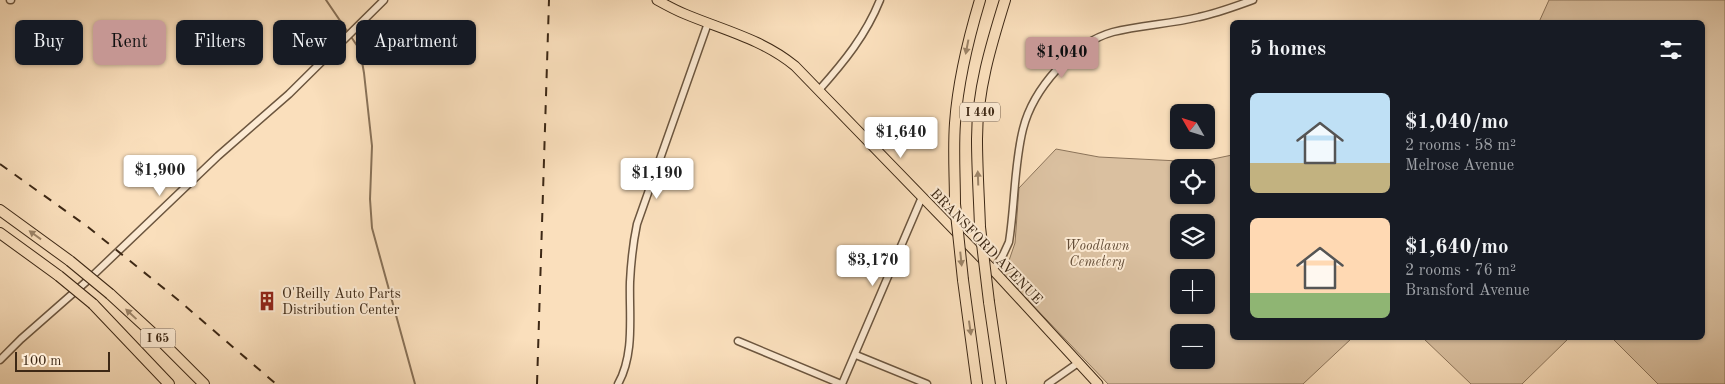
<!DOCTYPE html>
<html lang="en">
<head>
<meta charset="utf-8">
<style>
	:root { --surface:#171b24; --page:#20242c; --text:#f1f3f6; --muted:#9ea1a6; --accent:#c59692 }
	body { margin:0; font-family:"Old Standard TT",serif; background:var(--page); color:var(--text); height:100vh; display:flex; flex-direction:column; font-size:19px; white-space:nowrap }
	* { box-sizing:border-box; margin:0 }
	p { font-size:16px; color:var(--muted) }
	.icon { flex:none; width:28px; height:28px; fill:none; stroke:currentColor; stroke-width:2; stroke-linecap:round; stroke-linejoin:round }
	.map { position:relative; flex:1; overflow:hidden }
	.side { position:absolute; left:1230px; top:20px; width:475px; height:320px; display:flex; flex-direction:column; background:var(--surface); border-radius:8px; box-shadow:0 1px 4px #0004 }
	.side>* { flex:none }
	.guide { position:absolute; left:15px; top:20px; width:475px; height:45px; display:flex; gap:10px }
	.needle { width:32px; rotate:309deg }
	.fabs { position:absolute; left:1170px; top:104px; display:grid; gap:10px }
	.fabs a { display:grid; place-items:center; width:45px; height:45px; border-radius:8px; background:var(--surface); box-shadow:0 1px 4px #0004; font-size:25px }
	.scale { position:absolute; left:15px; bottom:12px; width:95px; box-sizing:border-box; padding-left:5px; border:2px solid #3d2815; border-top:0; font-size:14px; line-height:18px; white-space:nowrap; color:#3d2815; -webkit-text-stroke:4px #fcead3; paint-order:stroke }
	.price { position:absolute; translate:-50% -42px; padding:0 11px; border-radius:5px; background:#fff; color:#222; font-size:16px; line-height:32px; filter:drop-shadow(0 1px 2px #0008) }
	.price::after { content:''; position:absolute; left:50%; top:30px; width:15px; height:11px; margin-left:-8px; background:inherit; clip-path:polygon(0 0,100% 0,50% 100%) }
	.price.selected { background:var(--accent); color:#111 }
	ul { padding:0; list-style:none }
	li { display:flex; align-items:center; gap:15px; height:125px; padding:0 20px }
	li span { display:grid; place-items:center; flex:none; width:140px; height:100px; border-radius:8px; color:#555 }
	li>.icon { margin-inline-start:auto }
	span .icon { width:60px; height:60px; fill:#fffc; stroke-width:1 }
	li b { font-size:21px }
	h2 { display:flex; justify-content:space-between; align-items:center; height:60px; padding:0 20px; font-size:21px }
	.pill { padding:0 18px; border-radius:8px; background:var(--surface); box-shadow:0 1px 4px #0004; font-size:18px; line-height:45px }
	.pill.selected { background:var(--accent); color:#111 }
	.map>svg:first-child { display:block }
	.green { fill:#dac0a0; stroke:#8c745a; fill-rule:evenodd }
	.lines { fill:none; stroke-linecap:round; stroke-linejoin:round }
	.stream { stroke:#887157; stroke-width:2 }
	.minor-casing { stroke:#6c563f; stroke-width:9 }
	.major-casing { stroke:#3d2815; stroke-width:11 }
	.highway-casing { stroke:#3d2815; stroke-width:12 }
	.minor { stroke:#fcead3; stroke-width:6 }
	.major { stroke:#fadfbc; stroke-width:9 }
	.highway { stroke:#fadfbc; stroke-width:10 }
	.rail { stroke:#3d2815; stroke-width:2; stroke-dasharray:9 9; stroke-linecap:butt }
	.highway-bridge-casing { stroke:#3d2815; stroke-width:12; stroke-linecap:butt }
	.highway-bridge { stroke:#fadfbc; stroke-width:10 }
	.oneway { fill:#9c8468 }
	.labels { text-anchor:middle; stroke-width:4; stroke-linejoin:round; paint-order:stroke }
	.shield { fill:#fcead3; stroke:#76624e; stroke-width:1 }
	.shield-label { font-size:12px; font-weight:bold; fill:#3d2815 }
	.park-label { font-size:14px; font-style:italic; fill:#644e38; stroke:#fcead3 }
	.street-label { font-size:14px; fill:#3d2815; stroke:#fcead3 }
	.poi-label { font-size:14px; fill:#3d2815; stroke:#fcead3; text-anchor:start }
</style>
</head>
<body>
<div class="map">
<svg width="1725" height="384" viewBox="0 0 1725 384">
	<rect width="100%" height="100%" fill="#fadfbc"/>
	<filter id="stains"><feTurbulence type="fractalNoise" baseFrequency=".004" numOctaves="4"/><feColorMatrix values="0 0 0 0 .2 0 0 0 0 .09 0 0 0 0 .02 0 0 0 .5 -.17"/></filter>
	<radialGradient id="worn" r=".72"><stop offset=".6" stop-color="#630" stop-opacity="0"/><stop offset="1" stop-color="#630" stop-opacity=".3"/></radialGradient>
	<path class="green" d="M1549 0H1725V384H1658L1612 338H1702V22H1539Z
		M1056 149 1099 157 1199 162 1232 155V338H1352L1303 384H1108L1004 275 1015 243 1019 188ZM1179 168H1206V195H1179ZM1179 222H1206V250H1179ZM1179 278H1206V305H1179ZM1179 332H1206V360H1179Z
		M1423 338H1569L1522 384H1471Z"/>
	<g class="lines">
		<path class="stream" d="M326 0 360 50 364 73 372 146 370 199 372 228 415 384"/>
		<defs>
			<path id="minor" d="M10 0H11
				M819 90C844 62 866 35 880 0
				M993 270 1003 255 1009 242C1015 204 1014 165 1023 129 1033 89 1073 43 1113 32 1141 25 1171 24 1199 17 1218 13 1236 6 1253 0
				M738 341 841 384
				M856 355 927 384
				M0 360 21 339 87 281 218 156 289 94 384 0
				M618 384C635 354 629 315 630 282 631 262 633 243 637 224L708 23
				M842 384 922 197
				M1048 384 1078 363"/>
			<path id="major" d="M657 0C666 5 675 10 685 14 723 30 762 39 795 66L993 270 1098 384"/>
			<path id="highway" d="M955 204C955 177 953 150 955 123 958 81 968 40 980 0
				M0 210 70 261
				M980 227C979 197 977 168 977 139 977 91 991 45 1005 0
				M0 233 59 276
				M963 280 977 384
				M110 294 160 340 204 384
				M989 302 1001 384
				M93 304 169 384"/>
		</defs>
		<use href="#minor" class="minor-casing"/>
		<use href="#major" class="major-casing"/>
		<use href="#highway" class="highway-casing"/>
		<use href="#minor" class="minor"/>
		<use href="#major" class="major"/>
		<use href="#highway" class="highway"/>
		<path class="rail" d="M0 164 88 227 177 299 276 384
			M537 384 549 0"/>
		<defs>
			<path id="highway-bridge" d="M955 204 963 280
				M980 227 989 302
				M70 261 110 294
				M59 276 93 304"/>
		</defs>
		<use href="#highway-bridge" class="highway-bridge-casing"/>
		<use href="#highway-bridge" class="highway-bridge"/>
	</g>
	<defs><path id="oneway-solid" d="M-6-.8H1V-3.2L6.5 0L1 3.2V.8H-6Z" transform="scale(1.25)"/></defs>
	<g class="oneway">
		<use href="#oneway-solid" transform="translate(967 47) rotate(101)"/>
		<use href="#oneway-solid" transform="translate(978 178) rotate(-92)"/>
		<use href="#oneway-solid" transform="translate(35 235) rotate(-144)"/>
		<use href="#oneway-solid" transform="translate(961 259) rotate(84)"/>
		<use href="#oneway-solid" transform="translate(131 314) rotate(-137)"/>
		<use href="#oneway-solid" transform="translate(970 328) rotate(82)"/>
	</g>
	<defs>
		<symbol id="building-bare" viewBox="-9 -9 18 18"><path d="M-4-6H4V6H1V3H-1V6H-4ZM-2.5-4.3h1.7v1.8h-1.7ZM.8-4.3h1.7v1.8H.8ZM-2.5-1h1.7V.8h-1.7ZM.8-1h1.7V.8H.8Z" fill="#8f2418" stroke="#fcead3" stroke-width="2.5" paint-order="stroke"/></symbol>
	</defs>
	<g fill-rule="evenodd">
		<use href="#building-bare" x="253" y="287" width="28" height="28"/>
	</g>
	<g class="labels">
		<g class="shield">
			<rect x="960" y="102.5" width="40" height="19" rx="4"/>
			<rect x="140.5" y="328.5" width="35" height="19" rx="4"/>
		</g>
		<g class="shield-label">
			<text x="980" y="116">I 440</text>
			<text x="158" y="342">I 65</text>
		</g>
		<g class="park-label">
			<text x="1097" y="250">Woodlawn<tspan x="1097" dy="16">Cemetery</tspan></text>
		</g>
		<g class="street-label">
			<text transform="translate(987 246) rotate(46)" y="5">BRANSFORD AVENUE</text>
		</g>
		<g class="poi-label">
			<text x="282" y="298">O'Reilly Auto Parts<tspan x="282" dy="16">Distribution Center</tspan></text>
		</g>
	</g>
	<rect width="100%" height="100%" filter="url(#stains)"/>
	<rect width="100%" height="100%" fill="url(#worn)"/>
</svg>
<div class="fabs">
<a><svg class="needle" viewBox="-14 -14 28 28"><path d="M0-13l5 13h-10z" fill="#e53935"/><path d="M0 13l5-13h-10z" fill="#9ea1a6"/></svg></a>
<a><svg class="icon" aria-label="locate" viewBox="0 0 24 24"><circle cx="12" cy="12" r="6"/><path d="M12 2v4M12 18v4M2 12h4M18 12h4"/></svg></a>
<a><svg class="icon" aria-label="layers" viewBox="0 0 24 24"><path d="M12 4l9 5-9 5-9-5zM3 14l9 5 9-5"/></svg></a>
<a>+</a>
<a>−</a>
</div>
<div class="scale">100 m</div>
<b class="price selected" style="left:1062px;top:79px">$1,040</b>
<b class="price" style="left:901px;top:159px">$1,640</b>
<b class="price" style="left:160px;top:197px">$1,900</b>
<b class="price" style="left:657px;top:200px">$1,190</b>
<b class="price" style="left:873px;top:287px">$3,170</b>
<div class="guide">
<a class="pill">Buy</a>
<a class="pill selected">Rent</a>
<a class="pill">Filters</a>
<a class="pill">New</a>
<a class="pill">Apartment</a>
</div>
<section class="side">
<h2>5 homes<svg class="icon" aria-label="filters" viewBox="0 0 24 24"><path d="M4 7h16M4 17h16"/><circle cx="9" cy="7" r="2"/><circle cx="15" cy="17" r="2"/></svg></h2>
<ul>
<li><span style="background:linear-gradient(#bfe0f5 70%,#c2b280 0)"><svg class="icon" aria-label="home" viewBox="0 0 24 24"><path d="M3 11l9-7 9 7M6 9v11h12V9"/></svg></span><div><b>$1,040/mo</b><p>2 rooms · 58 m²</p><p>Melrose Avenue</p></div></li>
<li><span style="background:linear-gradient(#ffd9b3 75%,#8fb573 0)"><svg class="icon" aria-label="home" viewBox="0 0 24 24"><path d="M3 11l9-7 9 7M6 9v11h12V9"/></svg></span><div><b>$1,640/mo</b><p>2 rooms · 76 m²</p><p>Bransford Avenue</p></div></li>
</ul>
</section>
</div>
</body>
</html>
